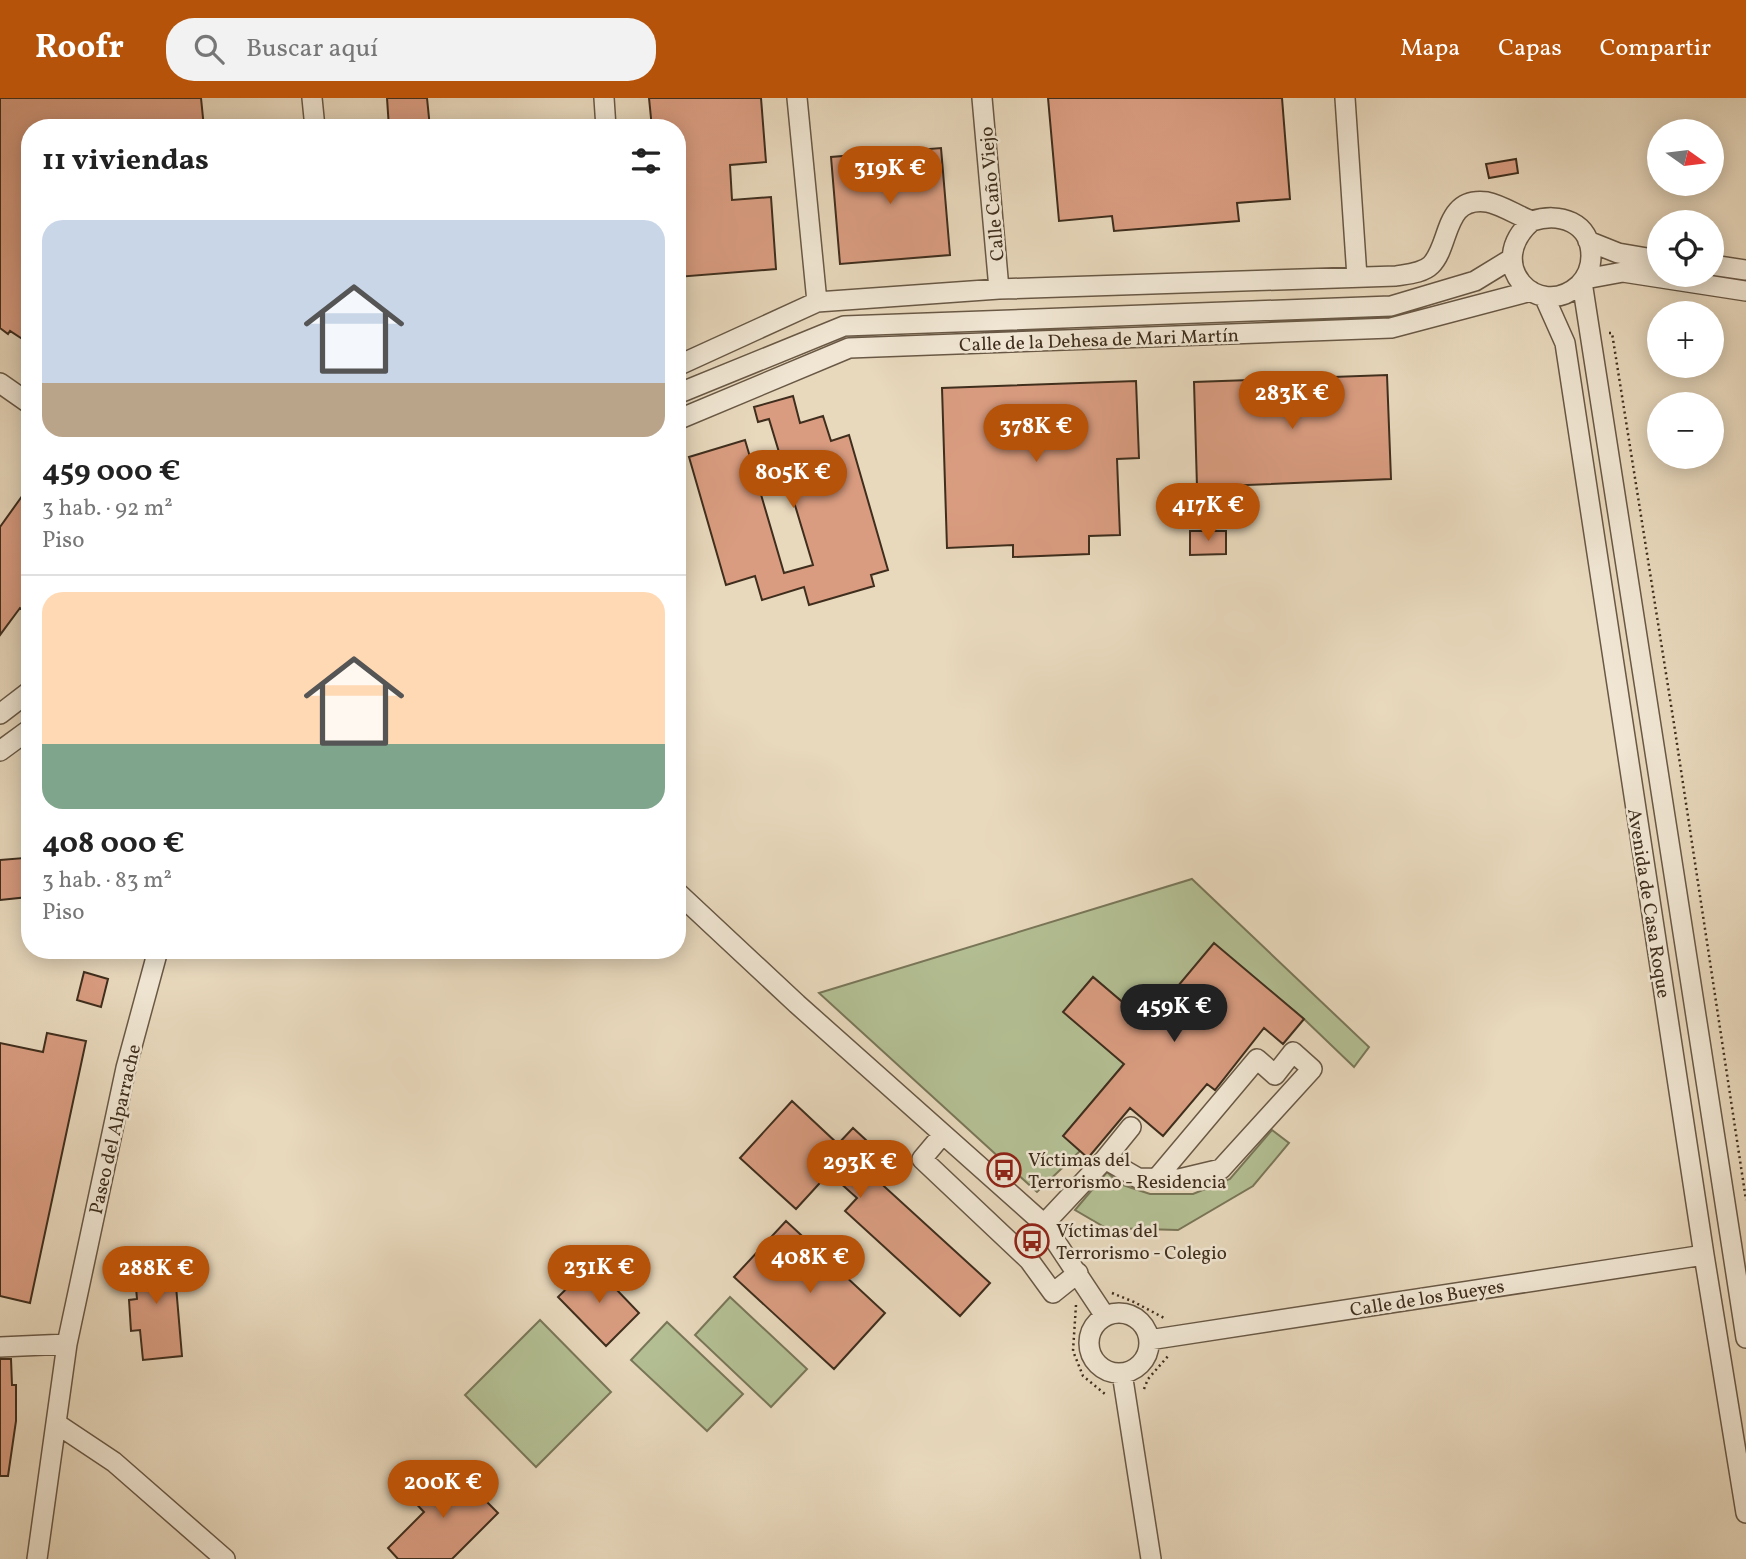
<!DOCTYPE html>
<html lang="es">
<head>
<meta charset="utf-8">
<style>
	:root { --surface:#fff; --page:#f2f2f2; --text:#222; --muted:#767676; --line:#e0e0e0; --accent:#b45309 }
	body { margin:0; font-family:Vollkorn,serif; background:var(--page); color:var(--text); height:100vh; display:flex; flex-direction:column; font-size:26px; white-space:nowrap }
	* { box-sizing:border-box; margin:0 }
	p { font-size:23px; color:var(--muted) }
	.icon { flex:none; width:38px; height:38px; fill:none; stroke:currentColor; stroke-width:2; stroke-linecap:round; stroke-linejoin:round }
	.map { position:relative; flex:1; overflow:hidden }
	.side { position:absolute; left:21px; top:21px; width:665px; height:840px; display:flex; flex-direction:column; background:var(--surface); border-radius:28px; box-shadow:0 4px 18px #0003 }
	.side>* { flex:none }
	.needle { width:46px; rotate:104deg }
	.tools { position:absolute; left:1647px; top:21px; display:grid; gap:14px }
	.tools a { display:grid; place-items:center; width:77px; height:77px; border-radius:50%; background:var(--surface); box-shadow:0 4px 18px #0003; font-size:35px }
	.price { position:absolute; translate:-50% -60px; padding:0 16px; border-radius:24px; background:var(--accent); color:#fff; font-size:23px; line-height:46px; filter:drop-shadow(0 2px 4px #0008) }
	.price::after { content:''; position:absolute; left:50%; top:42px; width:21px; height:16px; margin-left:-10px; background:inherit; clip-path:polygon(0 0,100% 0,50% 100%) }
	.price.current { background:#222; color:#fff }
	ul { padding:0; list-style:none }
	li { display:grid; align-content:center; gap:14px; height:371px; padding:0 21px }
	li+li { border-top:2px solid var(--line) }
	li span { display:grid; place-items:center; height:217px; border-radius:21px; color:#555 }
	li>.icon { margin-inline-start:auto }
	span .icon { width:126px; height:126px; fill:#fffc; stroke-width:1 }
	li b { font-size:30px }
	h2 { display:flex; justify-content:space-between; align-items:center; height:84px; padding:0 21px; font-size:30px }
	header { display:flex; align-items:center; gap:42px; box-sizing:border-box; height:98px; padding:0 35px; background:var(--accent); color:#fff }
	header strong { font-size:33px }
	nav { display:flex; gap:38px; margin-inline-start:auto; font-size:24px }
	.search { width:490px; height:63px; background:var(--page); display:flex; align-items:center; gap:18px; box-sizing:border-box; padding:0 24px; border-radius:28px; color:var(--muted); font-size:26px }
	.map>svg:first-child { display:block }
	.green { fill:#b3bf93; stroke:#797658; stroke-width:2 }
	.building { fill:#d99c80; stroke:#3f2e1d; stroke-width:2 }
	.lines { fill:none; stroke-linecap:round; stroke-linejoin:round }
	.minor-casing { stroke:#695845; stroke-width:22 }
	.path { stroke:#3f2e1d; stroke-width:2.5; stroke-dasharray:2 3.5; stroke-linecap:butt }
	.minor { stroke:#f0e6d3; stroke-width:19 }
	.labels { text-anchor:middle; stroke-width:5; stroke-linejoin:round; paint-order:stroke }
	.street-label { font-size:19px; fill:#3f2e1d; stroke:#f0e6d3 }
	.poi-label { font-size:19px; fill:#3f2e1d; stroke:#f0e6d3; text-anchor:start }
</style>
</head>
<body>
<header>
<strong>Roofr</strong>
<div class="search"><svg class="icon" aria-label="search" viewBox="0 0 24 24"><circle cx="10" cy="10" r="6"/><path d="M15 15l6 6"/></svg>Buscar aquí</div>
<nav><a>Mapa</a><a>Capas</a><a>Compartir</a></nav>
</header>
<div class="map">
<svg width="1746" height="1461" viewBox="0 0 1746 1461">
	<rect width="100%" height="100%" fill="#e8d8bc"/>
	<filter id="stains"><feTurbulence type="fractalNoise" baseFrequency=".00286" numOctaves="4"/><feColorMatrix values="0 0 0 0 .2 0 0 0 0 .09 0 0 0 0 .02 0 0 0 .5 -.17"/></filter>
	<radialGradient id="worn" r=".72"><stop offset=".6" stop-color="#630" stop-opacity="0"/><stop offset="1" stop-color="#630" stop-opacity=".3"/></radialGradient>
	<path class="green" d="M1192 781 1369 949 1354 969 1304 921 1214 846 1147 925 1093 879 1064 914 1124 966 1064 1038 1080 1053 1037 1094 819 895Z
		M1272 1032 1289 1045 1253 1088 1178 1132 1106 1130 1075 1112 1107 1074 1120 1086 1150 1096H1193L1230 1081Z
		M730 1199 807 1271 771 1309 695 1237Z
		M540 1222 611 1294 536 1369 465 1297Z
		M667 1224 743 1296 707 1333 631 1262Z"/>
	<path class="building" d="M0 0H201L204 30H63V27L30 30V246L10 233 8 236 0 230Z
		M387 0H427L430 30H389Z
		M649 0H761L766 64 730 67 732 102 771 99 776 171 677 179V30H652Z
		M1048 0H1282L1290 101 1237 105 1239 123 1114 133 1112 118 1059 123Z
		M941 50 950 157 840 166 831 59Z
		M1516 61 1518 75 1489 80 1486 66Z
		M1387 277 1391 381 1197 389 1194 284Z
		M1136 283 1139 360 1117 361 1120 437 1089 438V456L1013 459V447L947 450 942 290Z
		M793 298 800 325 823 318 831 343 849 337 888 472 871 477 874 488 809 507 804 489 762 502 755 478 726 487 689 359 745 342 784 475 813 467 769 321 758 324 754 309Z
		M30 387V516L20 510 0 537V429Z
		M1190 433H1226V456L1190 457Z
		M24 760 28 799 0 802V762Z
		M1214 845 1304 921 1283 946 1264 930 1215 992 1207 986 1163 1038 1130 1010 1088 1060 1063 1038 1124 966 1063 914 1093 879 1147 925Z
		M84 874 108 881 101 909 77 902Z
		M47 935 86 943 30 1205 0 1198V945L43 954Z
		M792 1003 838 1046 853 1030 879 1054 864 1070 990 1185 960 1218 845 1113 857 1100 829 1075 796 1111 740 1060Z
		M786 1123 885 1215 834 1271 734 1179Z
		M173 1153 182 1258 143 1262 140 1232 131 1233 129 1202 137 1201 133 1156Z
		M592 1166 639 1215 606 1248 558 1199Z
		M0 1261H11L12 1287H16V1323L8 1378H0Z
		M429 1374 447 1392 461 1378 498 1415 452 1461H398L388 1450 424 1414 407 1396Z"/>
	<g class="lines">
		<defs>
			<path id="minor" d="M312 0 315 30
				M604 0 606 30
				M797 0 817 204
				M982 0 999 191
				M1345 0 1357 179
				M1588 143 1618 155 1659 162
				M1712 167 1746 172
				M1585 181 1623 174 1746 193
				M1582 184 1746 1240
				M1544 198 1565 245 1704 1157 1746 1415
				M677 268 817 204 999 191 1396 178C1408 176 1423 175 1431 167 1451 147 1443 98 1487 104 1502 107 1518 118 1532 123 1559 114 1591 124 1591 158 1591 169 1587 179 1579 187 1538 224 1482 166 1532 123
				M0 285 30 306
				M677 296 844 228 1391 208 1475 183 1511 161
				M677 322 849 250 1391 230 1531 193
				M0 616 30 593
				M0 653 30 631
				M677 794 797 906 1044 1126 1105 1218
				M943 1036 922 1061 1029 1162 1053 1195 1078 1175
				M1105 1061 1138 1080 1179 1081 1221 1071 1312 971 1293 954 1275 977 1257 961 1156 1081
				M1044 1126 1105 1061 1131 1029
				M1089 1245a30 30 0 1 1 60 0a30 30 0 1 1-60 0Z
				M1149 1242 1704 1157
				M0 1249 67 1246
				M1122 1275 1151 1461
				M57 1326 114 1364 225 1461
				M37 1461 67 1246 126 970 158 852"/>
		</defs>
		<use href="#minor" class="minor-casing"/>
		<path class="path" d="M1609 235H1612L1674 626 1746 1102
			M1112 1195 1134 1204 1166 1221
			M1076 1207 1073 1253 1083 1278 1105 1296
			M1144 1291 1148 1281 1169 1257"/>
		<use href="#minor" class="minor"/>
	</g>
	<defs>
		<symbol id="bus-ring" viewBox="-11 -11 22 22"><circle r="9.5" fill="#f0e6d3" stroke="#8f2418" stroke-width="1.5"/><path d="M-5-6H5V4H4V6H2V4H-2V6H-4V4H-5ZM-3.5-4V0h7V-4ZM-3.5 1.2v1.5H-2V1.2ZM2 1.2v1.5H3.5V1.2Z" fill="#8f2418"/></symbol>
	</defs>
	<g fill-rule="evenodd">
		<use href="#bus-ring" x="985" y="1053" width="38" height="38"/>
		<use href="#bus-ring" x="1013" y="1124" width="38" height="38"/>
	</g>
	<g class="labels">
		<g class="street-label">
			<text transform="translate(991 96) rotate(-95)" y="7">Calle Caño Viejo</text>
			<text transform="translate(1099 241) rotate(-2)" y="7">Calle de la Dehesa de Mari Martín</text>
			<text transform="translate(1650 805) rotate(81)" y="7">Avenida de Casa Roque</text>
			<text transform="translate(114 1031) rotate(-77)" y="7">Paseo del Alparrache</text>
			<text transform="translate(1427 1199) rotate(-9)" y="7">Calle de los Bueyes</text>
		</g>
		<g class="poi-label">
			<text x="1028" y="1068">Víctimas del<tspan x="1028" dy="22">Terrorismo - Residencia</tspan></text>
			<text x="1056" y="1139">Víctimas del<tspan x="1056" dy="22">Terrorismo - Colegio</tspan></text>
		</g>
	</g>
	<rect width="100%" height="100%" filter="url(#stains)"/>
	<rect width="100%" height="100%" fill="url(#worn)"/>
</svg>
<div class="tools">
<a><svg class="needle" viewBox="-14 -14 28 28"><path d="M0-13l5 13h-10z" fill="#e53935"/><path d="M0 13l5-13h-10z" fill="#767676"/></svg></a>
<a><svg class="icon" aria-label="locate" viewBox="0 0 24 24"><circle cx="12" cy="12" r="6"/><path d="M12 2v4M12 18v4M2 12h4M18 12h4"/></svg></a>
<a>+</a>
<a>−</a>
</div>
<b class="price" style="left:890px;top:108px">319K €</b>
<b class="price" style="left:1292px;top:333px">283K €</b>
<b class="price" style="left:1036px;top:366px">378K €</b>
<b class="price" style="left:793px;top:412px">805K €</b>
<b class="price" style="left:1208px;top:445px">417K €</b>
<b class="price current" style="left:1174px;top:946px">459K €</b>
<b class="price" style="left:860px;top:1102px">293K €</b>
<b class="price" style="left:810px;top:1197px">408K €</b>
<b class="price" style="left:599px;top:1207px">231K €</b>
<b class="price" style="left:156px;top:1208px">288K €</b>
<b class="price" style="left:443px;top:1422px">200K €</b>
<section class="side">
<h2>11 viviendas<svg class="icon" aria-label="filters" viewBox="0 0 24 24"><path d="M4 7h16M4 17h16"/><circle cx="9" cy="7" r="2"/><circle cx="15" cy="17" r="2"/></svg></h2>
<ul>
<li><span style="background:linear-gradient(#c9d6e8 75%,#b9a48a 0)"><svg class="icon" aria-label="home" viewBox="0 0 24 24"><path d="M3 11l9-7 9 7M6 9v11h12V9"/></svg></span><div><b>459 000 €</b><p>3 hab. · 92 m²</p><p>Piso</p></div></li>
<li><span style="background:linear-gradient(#ffd9b3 70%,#7fa58c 0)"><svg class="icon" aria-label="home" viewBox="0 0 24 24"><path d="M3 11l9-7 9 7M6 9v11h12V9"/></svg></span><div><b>408 000 €</b><p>3 hab. · 83 m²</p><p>Piso</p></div></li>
</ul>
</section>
</div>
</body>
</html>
